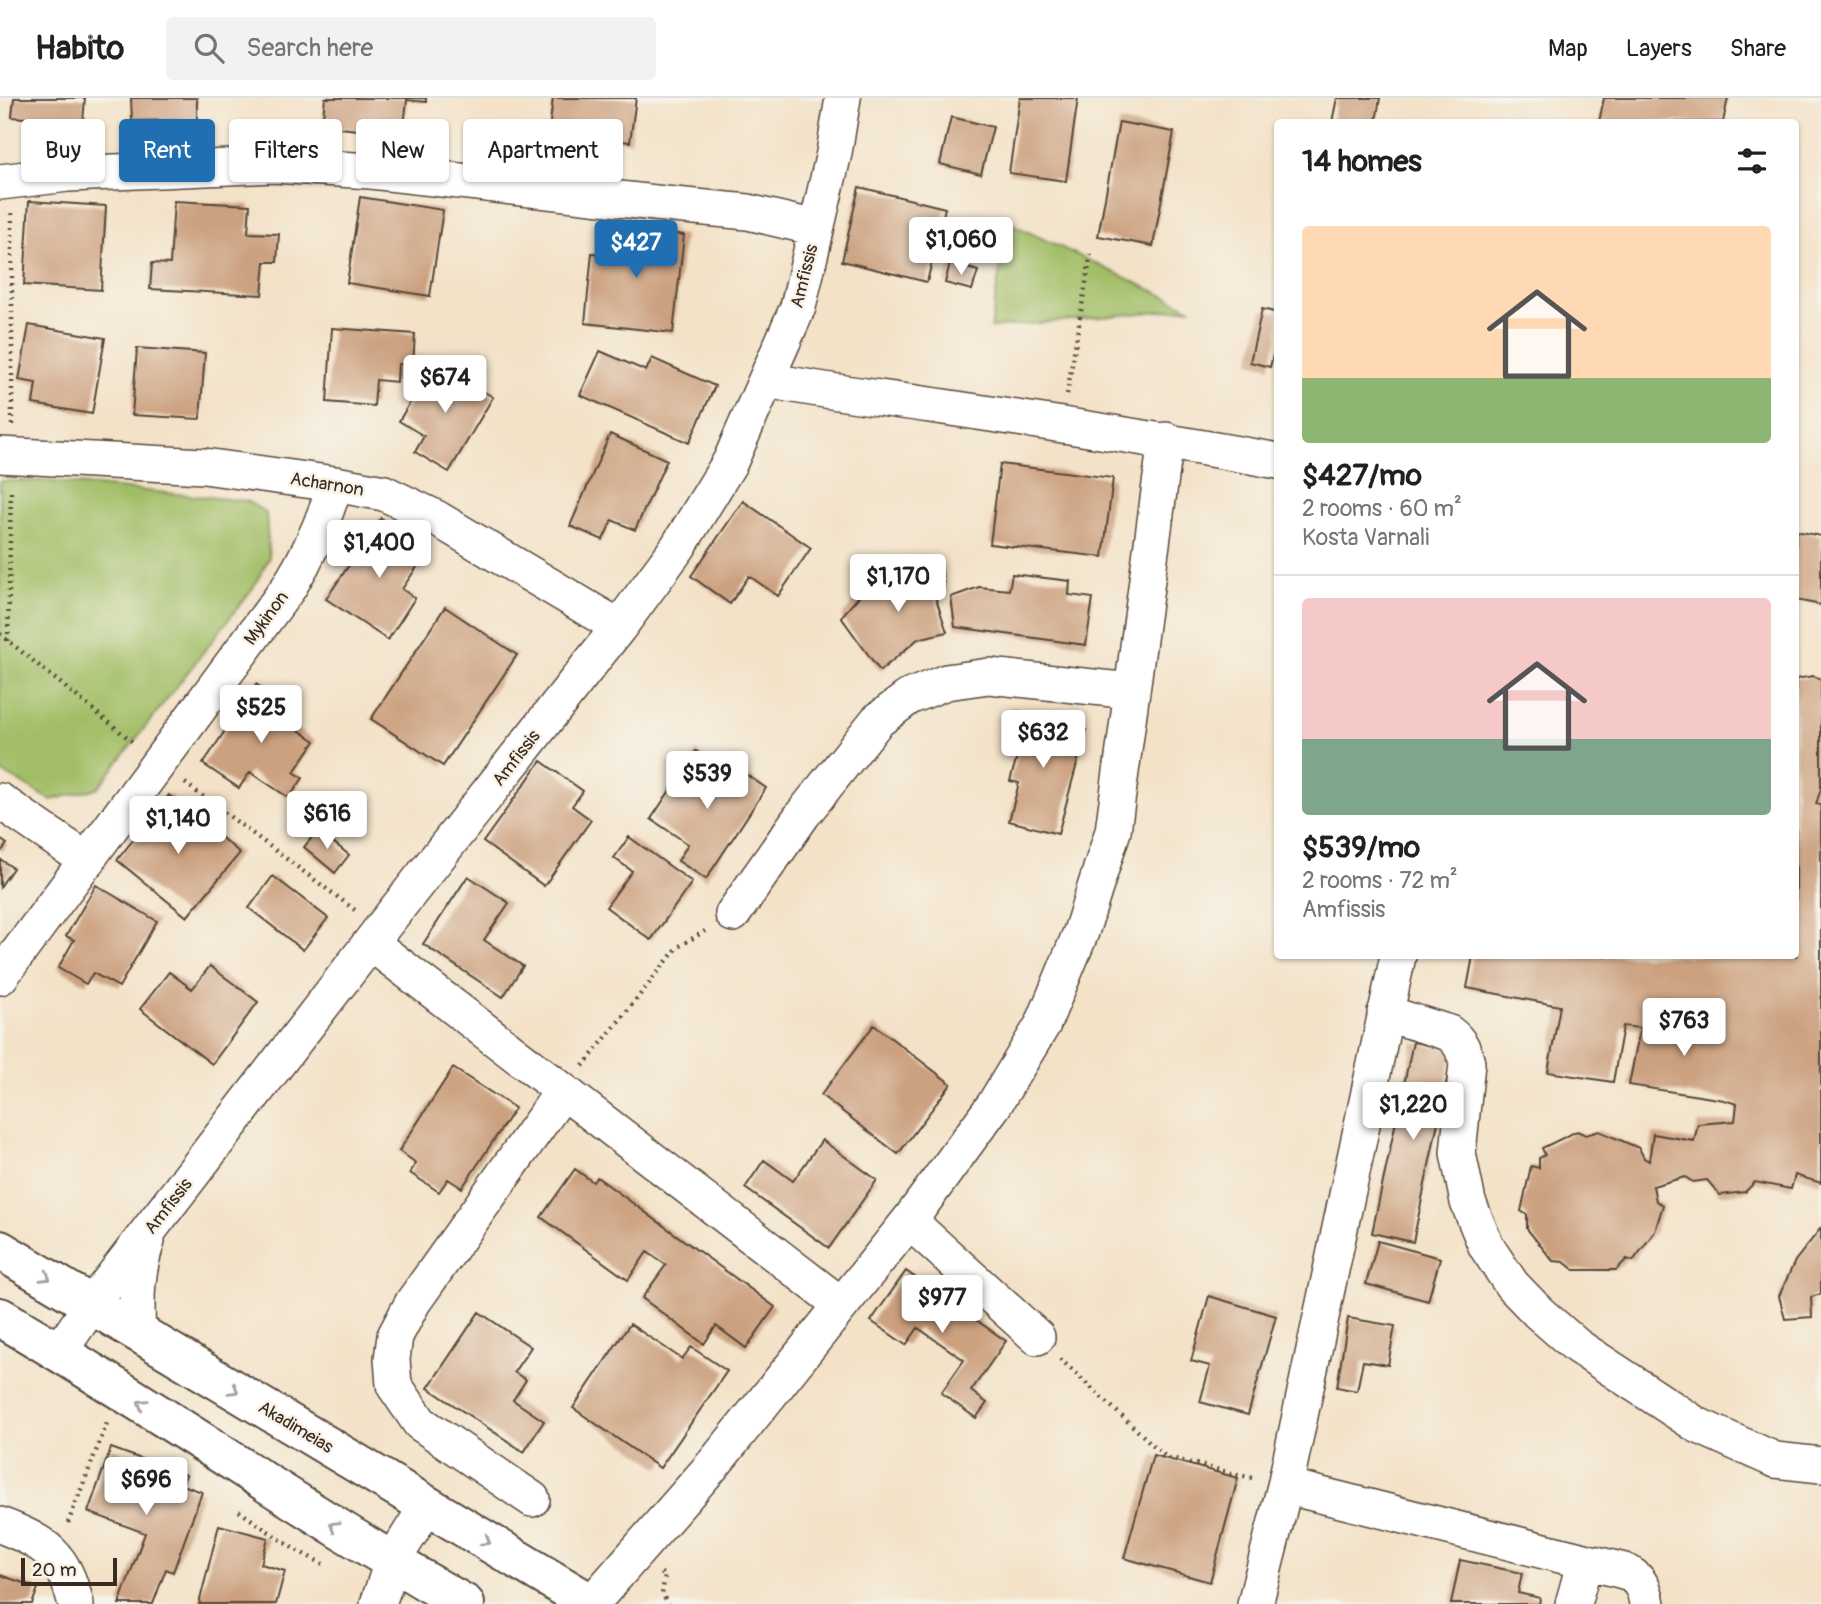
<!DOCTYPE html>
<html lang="en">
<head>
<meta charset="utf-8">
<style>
	:root { --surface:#fff; --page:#f2f2f2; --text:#202124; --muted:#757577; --line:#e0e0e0; --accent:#1f6fb2 }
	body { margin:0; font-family:Pangolin,sans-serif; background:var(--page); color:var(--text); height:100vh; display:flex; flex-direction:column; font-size:26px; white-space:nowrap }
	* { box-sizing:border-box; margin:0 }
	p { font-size:23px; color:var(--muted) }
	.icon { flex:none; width:38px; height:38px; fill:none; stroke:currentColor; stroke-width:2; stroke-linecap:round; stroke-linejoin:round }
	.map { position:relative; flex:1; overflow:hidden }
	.drawer { position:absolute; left:1274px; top:21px; width:525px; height:840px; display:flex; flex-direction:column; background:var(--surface); border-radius:7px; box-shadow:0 2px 5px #0004 }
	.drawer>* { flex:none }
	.banner { position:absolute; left:21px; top:21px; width:665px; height:63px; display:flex; gap:14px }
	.scale { position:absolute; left:21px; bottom:18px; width:96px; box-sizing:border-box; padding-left:7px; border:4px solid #3b2a1e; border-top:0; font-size:19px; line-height:24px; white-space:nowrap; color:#3b2a1e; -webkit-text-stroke:5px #f7f3e8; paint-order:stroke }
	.price { position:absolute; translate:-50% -60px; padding:0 16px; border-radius:7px; background:#fff; color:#222; font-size:23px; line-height:46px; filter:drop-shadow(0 2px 4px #0008) }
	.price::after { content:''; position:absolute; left:50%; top:42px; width:21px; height:16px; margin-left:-10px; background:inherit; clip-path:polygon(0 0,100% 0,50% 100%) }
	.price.on { background:var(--accent); color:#fff }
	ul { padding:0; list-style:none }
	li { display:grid; align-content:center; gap:14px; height:371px; padding:0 28px }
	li+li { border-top:2px solid var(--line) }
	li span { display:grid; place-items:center; height:217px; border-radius:7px; color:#555 }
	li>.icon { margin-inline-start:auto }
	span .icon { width:126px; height:126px; fill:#fffc; stroke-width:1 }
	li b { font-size:30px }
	h2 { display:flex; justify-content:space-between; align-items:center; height:84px; padding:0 28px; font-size:30px }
	.pill { padding:0 24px; border-radius:7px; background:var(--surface); box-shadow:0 2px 5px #0004; font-size:24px; line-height:63px }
	.pill.on { background:var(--accent); color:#fff }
	header { display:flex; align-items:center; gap:42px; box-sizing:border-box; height:98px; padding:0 35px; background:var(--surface); border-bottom:2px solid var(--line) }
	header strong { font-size:33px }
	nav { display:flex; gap:38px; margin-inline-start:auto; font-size:24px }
	.search { width:490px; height:63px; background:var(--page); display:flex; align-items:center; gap:18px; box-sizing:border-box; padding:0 24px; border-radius:7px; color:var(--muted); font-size:26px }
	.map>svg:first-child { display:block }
	.green { fill:#a1be66; stroke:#6e7442; stroke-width:2 }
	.building { fill:#cca180 }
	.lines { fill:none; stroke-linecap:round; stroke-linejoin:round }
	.minor-casing { stroke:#574638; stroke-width:38 }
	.major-casing { stroke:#574638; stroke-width:42 }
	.path { stroke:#574638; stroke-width:4.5; stroke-dasharray:2 5; stroke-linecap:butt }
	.minor { stroke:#fff; stroke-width:35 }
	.major { stroke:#fff; stroke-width:38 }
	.oneway { stroke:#a79f9a }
	.labels { text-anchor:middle; stroke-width:5; stroke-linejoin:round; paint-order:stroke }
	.street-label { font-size:18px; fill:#3b2a1e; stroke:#f7f3e8 }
</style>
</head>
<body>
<header>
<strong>Habito</strong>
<div class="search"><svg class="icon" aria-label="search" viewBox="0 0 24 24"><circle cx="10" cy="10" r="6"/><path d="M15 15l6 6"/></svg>Search here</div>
<nav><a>Map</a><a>Layers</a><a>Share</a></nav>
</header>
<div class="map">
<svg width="1821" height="1506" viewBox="0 0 1821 1506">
	<rect width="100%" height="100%" fill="#f7f3e8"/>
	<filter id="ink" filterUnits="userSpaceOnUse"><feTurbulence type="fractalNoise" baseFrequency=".0143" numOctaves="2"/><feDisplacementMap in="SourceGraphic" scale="14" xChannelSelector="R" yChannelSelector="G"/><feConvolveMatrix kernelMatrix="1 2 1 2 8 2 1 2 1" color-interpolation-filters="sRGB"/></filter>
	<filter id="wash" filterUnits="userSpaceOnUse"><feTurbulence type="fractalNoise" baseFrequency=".00686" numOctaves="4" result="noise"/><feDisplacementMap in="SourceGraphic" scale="28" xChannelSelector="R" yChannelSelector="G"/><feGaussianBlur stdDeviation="1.57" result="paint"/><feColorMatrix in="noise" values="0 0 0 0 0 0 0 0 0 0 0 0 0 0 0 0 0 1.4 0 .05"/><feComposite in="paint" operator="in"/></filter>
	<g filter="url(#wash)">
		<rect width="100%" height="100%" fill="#f3e2c8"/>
		<path class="green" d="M1007 124 1190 210 991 230Z
			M0 383H46L247 403 266 415 269 460 253 490 98 690 51 702 0 673Z"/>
		<g id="blocks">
			<path class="building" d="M14 0H85L83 24 12 19Z
				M131 0H197V22L132 23Z
				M325 0H426V4L407 2 403 37 322 28Z
				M553 0H636L630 44 549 33Z
				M1020 0H1078L1066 83 1009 75Z
				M1337 0H1380L1376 24H1332Z
				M1604 0H1728L1723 24H1599Z
				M951 19 993 29 981 76 940 66Z
				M1119 24 1174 34 1153 148 1098 138Z
				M859 89 945 110 927 184 842 163Z
				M360 99 443 112 430 198 347 185Z
				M29 103 106 108 101 192 24 187Z
				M174 103 250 107 248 135 279 136 277 164H265L262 197 150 191 152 165 170 166Z
				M607 128 684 137 673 235 585 225 592 155 604 156Z
				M950 165 978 173 972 192 945 185Z
				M1262 211 1278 215V238L1270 269 1250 264Z
				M29 227 105 240 92 316 33 306 36 285 19 282Z
				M332 230 415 236 413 267 398 266 397 284 376 282 374 308 327 304Z
				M137 250 205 255 200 321 132 317Z
				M600 253 646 273 652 260 715 288 689 345 580 297Z
				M434 264 493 299 449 374 415 354 424 338 399 323Z
				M610 336 667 362 635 432 612 422 603 442 570 428Z
				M1000 366 1113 380 1103 459 990 446Z
				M743 403 811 450 778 498 749 478 730 506 691 478Z
				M381 420 428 453 402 491 415 500 388 542 326 501Z
				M1796 433 1821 438V507L1796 502Z
				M940 461 944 489 936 501 947 534 918 541 880 573 841 519 860 497Z
				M1012 476 1070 483 1069 497 1093 500 1086 547 955 529 951 499 979 489 1009 492Z
				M445 509 517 557 443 668 371 621Z
				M1813 578 1821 581V691L1816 706 1821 707V1085L1795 1077 1791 1091 1755 1084 1745 1094 1720 1097 1707 1082 1693 1084 1685 1079 1653 1088 1656 1103 1663 1107 1655 1133 1633 1163 1627 1161 1616 1172H1574L1564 1164 1553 1163 1527 1131V1117L1521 1113 1531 1068 1539 1070V1060L1545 1057 1542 1050 1577 1033 1586 1037 1599 1033 1639 1050 1644 1060 1649 1063 1653 1036 1694 1043 1698 1026 1735 1023 1737 1006 1724 1002 1629 987 1640 930 1623 928 1613 984 1548 974 1560 908 1467 890 1473 858H1796V581Z
				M256 586 290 609 282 621 315 643 294 674 303 680 289 700 250 674 239 690 203 666Z
				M1018 613 1086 632 1058 736 1009 723 1019 685 1010 683 1018 655 1007 651Z
				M696 653 739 682 744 675 766 690 706 781 678 763 688 746 651 721Z
				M541 663 583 693 572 708 591 722 544 788 483 744Z
				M169 697 240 755 187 819 117 762Z
				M318 732 349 757 335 775 304 749Z
				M629 739 692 784 651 842 606 809 632 773 614 760Z
				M0 741 7 746 0 755Z
				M0 761 13 770 0 789Z
				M273 778 328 820 303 852 249 810Z
				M468 778 509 805 484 842 523 868 503 899 423 846Z
				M96 787 157 823 119 889 93 875 86 886 58 870 74 842 66 838Z
				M210 868 258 904 212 966 140 911 169 874 192 891Z
				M874 927 951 986 898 1056 821 997Z
				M1413 944 1453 952 1413 1144 1372 1135Z
				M453 970 515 1010 462 1090 448 1081 439 1094 410 1075 416 1065 399 1053Z
				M822 1042 877 1082 829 1150 745 1090 764 1062 793 1083Z
				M575 1071 593 1084 597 1079 775 1209 746 1250 716 1228 704 1246 642 1200 666 1167 647 1154 628 1182 541 1119Z
				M1821 1130V1196L1811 1199 1812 1219 1785 1221 1779 1198 1795 1163Z
				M1378 1143 1440 1160 1428 1203 1366 1186Z
				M906 1173 1006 1243 971 1293 987 1305 976 1320 941 1295 964 1262 918 1230 906 1247 871 1223Z
				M1209 1198 1276 1218 1248 1317 1200 1304 1210 1268 1191 1263Z
				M479 1214 531 1249 514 1274 526 1282 513 1302 544 1323 524 1354 428 1290Z
				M1348 1220 1395 1228 1388 1267 1363 1263 1357 1293 1337 1289Z
				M630 1226 682 1261 691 1249 727 1273 660 1370 573 1310Z
				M111 1350 186 1377 182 1387 202 1394 173 1474 166 1471 153 1506H119L145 1435 88 1414Z
				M1153 1357 1238 1380 1210 1484 1124 1460Z
				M219 1427 268 1440 261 1466 285 1473 276 1506H199Z
				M1460 1462 1522 1475 1518 1495 1540 1500 1539 1506H1451Z
				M0 1477 38 1490 32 1506H0Z"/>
		</g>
	</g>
	<g filter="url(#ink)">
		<use href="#blocks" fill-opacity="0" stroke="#574638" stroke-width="2"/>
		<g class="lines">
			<defs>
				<path id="minor" d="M0 84 68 76 273 67 371 73 664 106 748 114 816 130
					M767 282C821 293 875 299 930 307 1046 324 1162 342 1278 363
					M0 357 204 368 335 386 384 395 436 420 619 529
					M0 703 88 763
					M733 816 803 716 877 623 909 599 946 584 989 578 1131 593
					M372 846 840 1206
					M0 879 289 489C310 455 324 424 335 386
					M1385 915 1449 935C1460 943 1464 952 1467 965L1458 1055 1468 1104 1486 1148 1512 1187 1539 1215 1577 1248 1697 1327 1775 1362 1821 1367
					M909 1123 1037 1239
					M138 1235C136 1200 136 1176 147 1143
					M59 1254 92 1206 381 831 619 529 678 449 730 364 798 209 834 55 843 0
					M1285 1388 1624 1473C1639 1479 1645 1490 1647 1506
					M532 1401 420 1325 394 1287 392 1261 395 1238 413 1204 563 993
					M0 1427C47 1445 63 1456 76 1506
					M378 1506 392 1464 427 1408
					M591 1506 717 1362 909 1123 994 1007 1043 926 1081 834 1113 733 1166 342
					M1255 1506 1285 1388 1398 858
					M1573 1506 1585 1463"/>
				<path id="major" d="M0 1152 592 1506
					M0 1219C158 1311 307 1416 465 1506"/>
			</defs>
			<use href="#minor" class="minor-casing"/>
			<use href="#major" class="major-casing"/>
			<path class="path" d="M1067 296 1091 155
				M12 327V115
				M0 536 134 645
				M8 543 11 391
				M185 685 355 812
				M583 968 678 849 705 833
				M1060 1261 1166 1359 1252 1380
				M239 1413 294 1451 323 1466
				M68 1425 107 1325
				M661 1475 665 1477 662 1496 668 1506"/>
			<use href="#minor" class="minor"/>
			<use href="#major" class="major"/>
		</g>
		<defs><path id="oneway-chevron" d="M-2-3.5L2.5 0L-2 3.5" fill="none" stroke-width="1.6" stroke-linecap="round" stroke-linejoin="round" transform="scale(1.75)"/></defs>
		<g class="oneway">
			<use href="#oneway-chevron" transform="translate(46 1179) rotate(31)"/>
			<use href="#oneway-chevron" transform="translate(234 1292) rotate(31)"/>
			<use href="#oneway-chevron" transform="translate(142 1306) rotate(-148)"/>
			<use href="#oneway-chevron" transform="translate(334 1428) rotate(-148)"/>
			<use href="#oneway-chevron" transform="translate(486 1443) rotate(31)"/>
		</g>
	</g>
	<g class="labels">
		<g class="street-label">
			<text transform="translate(804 178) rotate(-76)" y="6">Amfissis</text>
			<text transform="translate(327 386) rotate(9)" y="6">Acharnon</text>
			<text transform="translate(266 520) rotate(-54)" y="6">Mykinon</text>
			<text transform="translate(516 660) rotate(-52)" y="6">Amfissis</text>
			<text transform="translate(168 1108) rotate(-52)" y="6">Amfissis</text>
			<text transform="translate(296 1329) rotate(31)" y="6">Akadimeias</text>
		</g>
	</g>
</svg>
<div class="scale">20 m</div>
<b class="price" style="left:961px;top:179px">$1,060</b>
<b class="price on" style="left:636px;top:182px">$427</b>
<b class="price" style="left:445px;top:317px">$674</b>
<b class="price" style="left:379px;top:482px">$1,400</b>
<b class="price" style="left:898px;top:516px">$1,170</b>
<b class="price" style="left:261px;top:647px">$525</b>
<b class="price" style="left:1043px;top:672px">$632</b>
<b class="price" style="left:707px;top:713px">$539</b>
<b class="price" style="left:327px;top:753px">$616</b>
<b class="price" style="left:178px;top:758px">$1,140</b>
<b class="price" style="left:1684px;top:960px">$763</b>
<b class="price" style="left:1413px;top:1044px">$1,220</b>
<b class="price" style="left:942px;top:1237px">$977</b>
<b class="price" style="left:146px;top:1419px">$696</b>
<div class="banner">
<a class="pill">Buy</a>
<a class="pill on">Rent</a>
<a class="pill">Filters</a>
<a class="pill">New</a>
<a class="pill">Apartment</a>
</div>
<section class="drawer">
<h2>14 homes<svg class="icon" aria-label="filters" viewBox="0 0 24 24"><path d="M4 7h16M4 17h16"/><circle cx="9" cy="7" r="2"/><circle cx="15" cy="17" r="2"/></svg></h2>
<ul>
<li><span style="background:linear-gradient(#ffd9b3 70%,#8fb573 0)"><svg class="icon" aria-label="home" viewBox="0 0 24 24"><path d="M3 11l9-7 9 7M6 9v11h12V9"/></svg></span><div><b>$427/mo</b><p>2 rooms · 60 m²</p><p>Kosta Varnali</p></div></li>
<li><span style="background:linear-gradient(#f6c9c9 65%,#7fa58c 0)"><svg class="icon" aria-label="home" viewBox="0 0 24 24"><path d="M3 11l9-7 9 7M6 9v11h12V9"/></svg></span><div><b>$539/mo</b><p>2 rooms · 72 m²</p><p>Amfissis</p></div></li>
</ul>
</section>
</div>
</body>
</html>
